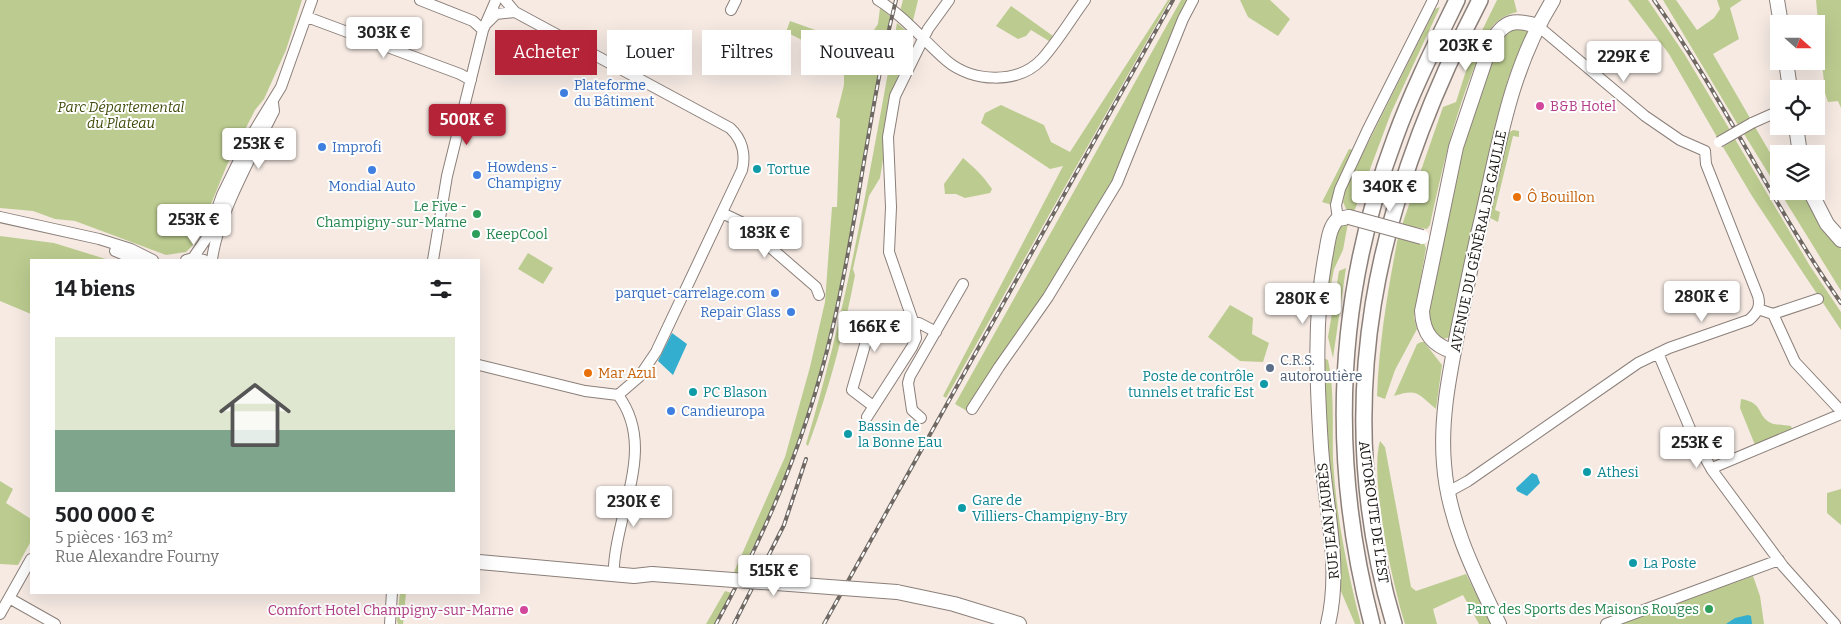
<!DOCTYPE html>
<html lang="fr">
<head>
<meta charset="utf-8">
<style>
	:root { --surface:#fff; --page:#f2f2f2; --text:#202124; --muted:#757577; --line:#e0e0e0; --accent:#b52338 }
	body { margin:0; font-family:Bitter,serif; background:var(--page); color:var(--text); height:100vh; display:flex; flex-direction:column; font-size:19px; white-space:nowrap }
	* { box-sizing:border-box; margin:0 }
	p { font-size:16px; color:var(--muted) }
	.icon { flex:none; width:28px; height:28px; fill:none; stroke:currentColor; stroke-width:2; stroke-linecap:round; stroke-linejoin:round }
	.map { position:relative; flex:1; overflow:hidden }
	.side { position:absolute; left:30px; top:259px; width:450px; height:335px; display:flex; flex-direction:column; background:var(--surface); border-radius:0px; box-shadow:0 5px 20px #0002 }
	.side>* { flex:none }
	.top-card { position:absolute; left:495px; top:30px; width:475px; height:45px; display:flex; gap:10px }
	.needle { width:32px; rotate:111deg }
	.controls { position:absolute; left:1770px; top:15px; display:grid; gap:10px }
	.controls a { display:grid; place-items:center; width:55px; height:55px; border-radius:0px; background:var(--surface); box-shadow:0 5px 20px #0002; font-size:25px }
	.price { position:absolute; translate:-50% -42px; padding:0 11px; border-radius:5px; background:#fff; color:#222; font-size:16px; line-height:32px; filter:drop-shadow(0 1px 2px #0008) }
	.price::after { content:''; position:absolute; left:50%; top:30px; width:15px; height:11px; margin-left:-8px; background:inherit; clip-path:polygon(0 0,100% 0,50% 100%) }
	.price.active { background:var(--accent); color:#fff }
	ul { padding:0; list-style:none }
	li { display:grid; align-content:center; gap:10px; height:265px; padding:0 25px }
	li+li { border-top:1px solid var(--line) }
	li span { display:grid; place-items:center; height:155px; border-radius:0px; color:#555 }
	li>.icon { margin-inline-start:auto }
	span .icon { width:90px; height:90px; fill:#fffc; stroke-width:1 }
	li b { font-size:21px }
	h2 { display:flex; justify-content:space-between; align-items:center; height:60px; padding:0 25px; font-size:21px }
	.pill { padding:0 18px; border-radius:0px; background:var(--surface); box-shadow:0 5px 20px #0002; font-size:18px; line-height:45px }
	.pill.active { background:var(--accent); color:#fff }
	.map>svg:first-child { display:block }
	.green { fill:#bccc90 }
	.water { fill:#33aecf }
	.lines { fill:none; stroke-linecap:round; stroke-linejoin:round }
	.minor-casing { stroke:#8b7f79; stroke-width:12 }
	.major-casing { stroke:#8b7f79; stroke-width:16 }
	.highway-casing { stroke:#8b7f79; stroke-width:18 }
	.minor { stroke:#fff; stroke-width:10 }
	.major { stroke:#fff; stroke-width:14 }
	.highway { stroke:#fff; stroke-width:15 }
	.rail-casing { stroke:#6f6863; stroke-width:4 }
	.rail { stroke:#fff; stroke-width:2; stroke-dasharray:5.5; stroke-linecap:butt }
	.minor-bridge-casing { stroke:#8b7f79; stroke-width:12; stroke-linecap:butt }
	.major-bridge-casing { stroke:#8b7f79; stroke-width:16; stroke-linecap:butt }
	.minor-bridge { stroke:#fff; stroke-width:10 }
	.major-bridge { stroke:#fff; stroke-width:14 }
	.shop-dot { fill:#3f7fe0; stroke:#fff; stroke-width:2 }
	.hotel-dot { fill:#d1479c; stroke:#fff; stroke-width:2 }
	.culture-dot { fill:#0f9aa8; stroke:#fff; stroke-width:2 }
	.food-dot { fill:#e8710a; stroke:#fff; stroke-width:2 }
	.leisure-dot { fill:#2e9e5b; stroke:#fff; stroke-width:2 }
	.service-dot { fill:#5c6f8a; stroke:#fff; stroke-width:2 }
	.labels { text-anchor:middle; stroke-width:4; stroke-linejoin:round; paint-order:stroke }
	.shop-label { font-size:14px; fill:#366cbe; stroke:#fff; text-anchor:start }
	.hotel-label { font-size:14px; fill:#b23c85; stroke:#fff; text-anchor:start }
	.park-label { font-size:14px; font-style:italic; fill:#404c0b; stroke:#fff }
	.culture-label { font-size:14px; fill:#0d838f; stroke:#fff; text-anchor:start }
	.food-label { font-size:14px; fill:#c56008; stroke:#fff; text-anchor:start }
	.leisure-label { font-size:14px; fill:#27864d; stroke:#fff; text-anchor:end }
	.street-label { font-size:14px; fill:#16120f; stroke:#fff }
	.service-label { font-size:14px; fill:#4e5e75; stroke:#fff; text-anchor:start }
</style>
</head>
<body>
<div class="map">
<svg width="1841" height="624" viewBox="0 0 1841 624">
	<rect width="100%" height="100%" fill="#f6eae3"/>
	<path class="green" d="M0 0H302L286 50 264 99 255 110 227 165 195 243 186 252 166 255 75 221 55 219 33 211 0 208Z
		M903 0H918L913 21 900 11Z
		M1168 0H1170L946 398 943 396 1063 166 1050 169 981 123 985 113 1001 105 1044 125 1051 142 1070 152Z
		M1181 0H1190L1119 181 1045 300 967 411 955 404Z
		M1240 0H1270L1290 19 1278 36 1248 17Z
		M1497 0H1514L1517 12C1505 15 1496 20 1489 31 1485 37 1484 45 1481 52 1457 104 1442 169 1430 225L1427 229 1402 225 1443 107 1456 102 1473 49Z
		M1628 0H1648L1685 55 1730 130 1717 137 1669 54Z
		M1663 0H1676L1697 30 1714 18 1720 9 1717 0H1742L1730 8 1739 39 1713 54 1750 118 1738 125Z
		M1816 0H1841V108L1838 101 1828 102 1825 93Z
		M1011 6 1053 36 1049 41 1031 30 1026 36 1018 39 996 26Z
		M1440 7 1391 113 1354 212 1347 211 1343 202 1346 187 1435 9Z
		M880 8 890 16C863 159 844 306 798 445 783 489 761 532 740 573L734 572 785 457 810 367 825 302 832 207H837L840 119 836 117 844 85V61L786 32 790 21 863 47 878 24Z
		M897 23 909 33 912 43 896 81 880 178 869 196 853 269 855 275C844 333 829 390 808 446L806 444C848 306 871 165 897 23Z
		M1521 28 1528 32 1508 79 1494 130 1450 337 1440 340 1431 328 1428 314 1464 145 1495 51 1508 31Z
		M1755 127 1779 168V191H1806L1828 234 1841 249V291L1744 134Z
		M1513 130 1519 131V137L1513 136 1495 210 1500 212 1498 222 1490 218 1508 133Z
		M1735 139 1810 266 1841 312V330L1752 196 1723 147Z
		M1349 149 1355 150 1332 205 1322 202Z
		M963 158C975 168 984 177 992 189L990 193 965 198 956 194H945L944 184Z
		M1348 223 1343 250 1334 269 1324 320C1324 294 1328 246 1342 224Z
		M0 236 54 243 109 260H31V314L0 301Z
		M1398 237 1424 243 1426 248 1414 317 1417 329 1395 370 1385 399 1377 396C1379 341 1388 290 1398 237Z
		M528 253 553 268 543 284 518 269Z
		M1346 268 1333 358 1328 337 1339 271Z
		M1230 305 1253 318 1252 334 1269 343 1263 362 1240 361 1208 337Z
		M1421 342H1424L1442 365 1436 409C1418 394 1418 388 1394 396L1417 344Z
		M1323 358 1328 360C1335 393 1332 426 1333 459 1336 515 1347 570 1361 624H1355L1340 589 1326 445Z
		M1741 399C1765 403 1756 416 1771 423 1776 425 1784 425 1791 426L1792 429 1755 445 1740 408Z
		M1380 441 1385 447 1411 587 1416 591 1466 574 1491 624H1479L1463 595 1433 609 1437 624H1405C1393 586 1369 477 1380 441Z
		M0 481 13 489 6 503 31 519V541L18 565 0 564Z
		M1841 489V525L1827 513V493Z
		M1753 576 1760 596 1764 624H1615Z
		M725 591 732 593 714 624H706Z
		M400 592 406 593 403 624H398L397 621Z"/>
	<path class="water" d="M672 333 687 344 673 375 658 361Z
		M1532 473 1537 475 1540 483 1527 496 1517 491 1516 488Z
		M1748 615 1751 616 1752 624H1726L1735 618Z"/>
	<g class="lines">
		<defs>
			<path id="minor" d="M420 0 473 21 483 30
				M505 0 515 12
				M878 0C904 16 924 41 947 61 972 82 1018 85 1042 59 1058 41 1071 19 1085 0
				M731 10 736 0
				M307 17 460 74 471 80
				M485 25 496 14 515 12 730 128C742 139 746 154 742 170L656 352 639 377 618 395
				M1538 26 1645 116 1680 140 1705 151
				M1752 123 1779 111
				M722 213 741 222 816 287 819 295
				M0 217 99 239 131 249 153 260
				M1338 219 1336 205 1340 189 1367 131 1433 0
				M115 251 136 260
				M193 258 206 239 222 195 250 138 281 87 312 0
				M186 260 193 258 204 260
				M212 260C217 217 254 151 274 111L273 103
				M433 260 447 176 483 30 496 0
				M1758 309 1773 314 1818 299
				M1773 314 1795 362 1841 411
				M914 324 919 323 936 332
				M1658 353 1694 438 1712 470 1783 566 1835 624
				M479 365 585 391 618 395
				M873 406 852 390 869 331 911 316
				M972 409 999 367 1048 297 1117 183 1183 19 1193 0
				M867 417 912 347 916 338 914 324 889 252 891 207 888 137 895 96 928 29 949 0
				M921 418 912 410 908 383 910 376 963 284
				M1712 470 1717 466 1841 414
				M1448 492 1468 481 1638 363 1669 348 1749 320C1757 313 1761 307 1758 296L1706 164 1705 151
				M614 566C617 510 657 447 618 395
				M9 598 55 624
				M0 614 31 559
				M390 624 392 592
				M1606 624 1779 560"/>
			<path id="major" d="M1777 0 1781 24
				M1786 61 1790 89
				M1796 126 1800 154
				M1810 191 1827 224 1841 240
				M1454 352C1433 345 1423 334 1422 311L1456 147 1491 43C1504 20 1514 19 1538 26
				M479 562 634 576 652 574
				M897 592 954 604 1019 624
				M1328 624C1342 566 1325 506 1321 447 1317 384 1314 319 1325 258 1328 245 1328 228 1338 219L1349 217
				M1499 624C1475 574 1448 521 1444 464 1440 417 1450 372 1459 325 1466 292 1472 259 1480 226 1499 146 1509 71 1553 0"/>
			<path id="highway" d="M1372 624C1329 459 1335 298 1395 138 1412 91 1435 45 1457 0
				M1394 624C1328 403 1376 200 1480 0"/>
		</defs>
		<use href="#minor" class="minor-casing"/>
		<use href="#major" class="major-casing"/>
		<use href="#highway" class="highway-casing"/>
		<use href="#minor" class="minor"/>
		<use href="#major" class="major"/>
		<use href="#highway" class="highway"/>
		<defs>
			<path id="rail" d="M1654 0C1723 97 1773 206 1841 303
				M716 624C768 530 809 431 833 326 858 219 869 107 896 0
				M734 624 784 525 806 459
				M824 624 1173 0"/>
		</defs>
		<use href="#rail" class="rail-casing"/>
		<use href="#rail" class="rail"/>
		<defs>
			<path id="minor-bridge" d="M1719 142 1752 123"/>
			<path id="major-bridge" d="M1349 217 1422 237
				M652 574 897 592"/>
		</defs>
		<use href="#minor-bridge" class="minor-bridge-casing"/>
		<use href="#major-bridge" class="major-bridge-casing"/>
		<use href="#minor-bridge" class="minor-bridge"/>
		<use href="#major-bridge" class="major-bridge"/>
	</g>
	<g class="shop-dot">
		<circle cx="564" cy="93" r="5"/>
		<circle cx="322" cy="147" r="5"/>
		<circle cx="372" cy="170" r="5"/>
		<circle cx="477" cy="175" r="5"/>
		<circle cx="775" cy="293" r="5"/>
		<circle cx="791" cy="312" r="5"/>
		<circle cx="671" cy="411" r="5"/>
	</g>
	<g class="hotel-dot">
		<circle cx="1540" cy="106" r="5"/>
		<circle cx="524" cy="610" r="5"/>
	</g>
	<g class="culture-dot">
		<circle cx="757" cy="169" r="5"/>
		<circle cx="1264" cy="384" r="5"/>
		<circle cx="693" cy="392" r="5"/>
		<circle cx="848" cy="434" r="5"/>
		<circle cx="1587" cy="472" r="5"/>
		<circle cx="962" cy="508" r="5"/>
		<circle cx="1633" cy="563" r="5"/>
	</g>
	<g class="food-dot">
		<circle cx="1517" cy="197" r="5"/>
		<circle cx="588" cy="373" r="5"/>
	</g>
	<g class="leisure-dot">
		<circle cx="477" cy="214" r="5"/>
		<circle cx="476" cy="234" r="5"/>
		<circle cx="1709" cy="609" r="5"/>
	</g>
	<circle class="service-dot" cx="1270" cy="368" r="5"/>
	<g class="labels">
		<g class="shop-label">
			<text x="574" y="90">Plateforme<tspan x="574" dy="16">du Bâtiment</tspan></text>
			<text x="332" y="152">Improfi</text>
			<text x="487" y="172">Howdens -<tspan x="487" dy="16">Champigny</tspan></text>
			<text x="372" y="191" text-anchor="middle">Mondial Auto</text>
			<text x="765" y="298" text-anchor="end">parquet-carrelage.com</text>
			<text x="781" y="317" text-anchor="end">Repair Glass</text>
			<text x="681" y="416">Candieuropa</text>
		</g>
		<g class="hotel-label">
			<text x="1550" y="111">B&amp;B Hotel</text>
			<text x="514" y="615" text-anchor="end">Comfort Hotel Champigny-sur-Marne</text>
		</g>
		<g class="park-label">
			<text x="121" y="112">Parc Départemental<tspan x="121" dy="16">du Plateau</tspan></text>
		</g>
		<g class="culture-label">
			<text x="767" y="174">Tortue</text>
			<text x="1254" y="381" text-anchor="end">Poste de contrôle<tspan x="1254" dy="16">tunnels et trafic Est</tspan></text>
			<text x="703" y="397">PC Blason</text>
			<text x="858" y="431">Bassin de<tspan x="858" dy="16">la Bonne Eau</tspan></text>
			<text x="1597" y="477">Athesi</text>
			<text x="972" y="505">Gare de<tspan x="972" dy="16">Villiers-Champigny-Bry</tspan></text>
			<text x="1643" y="568">La Poste</text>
		</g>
		<g class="food-label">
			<text x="1527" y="202">Ô Bouillon</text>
			<text x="598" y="378">Mar Azul</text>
		</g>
		<g class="leisure-label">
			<text x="467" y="211">Le Five -<tspan x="467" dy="16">Champigny-sur-Marne</tspan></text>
			<text x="486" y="239" text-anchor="start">KeepCool</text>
			<text x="1699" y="614">Parc des Sports des Maisons Rouges</text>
		</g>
		<g class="street-label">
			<text transform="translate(1478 241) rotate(-78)" y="5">AVENUE DU GÉNÉRAL DE GAULLE</text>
			<text transform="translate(1374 512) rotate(82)" y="5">AUTOROUTE DE L’EST</text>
			<text transform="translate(1328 521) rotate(-96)" y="5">RUE JEAN JAURÈS</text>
		</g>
		<g class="service-label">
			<text x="1280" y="365">C.R.S.<tspan x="1280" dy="16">autoroutière</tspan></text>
		</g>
	</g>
</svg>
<div class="controls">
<a><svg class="needle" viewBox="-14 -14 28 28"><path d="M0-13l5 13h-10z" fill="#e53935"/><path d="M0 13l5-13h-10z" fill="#757577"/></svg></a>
<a><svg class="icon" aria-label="locate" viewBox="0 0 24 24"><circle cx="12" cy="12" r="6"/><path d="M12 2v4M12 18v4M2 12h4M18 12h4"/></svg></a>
<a><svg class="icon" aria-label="layers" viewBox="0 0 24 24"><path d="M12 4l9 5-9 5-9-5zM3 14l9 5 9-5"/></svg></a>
</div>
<b class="price" style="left:384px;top:59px">303K €</b>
<b class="price" style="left:1466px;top:72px">203K €</b>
<b class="price" style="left:1624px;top:83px">229K €</b>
<b class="price active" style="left:467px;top:146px">500K €</b>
<b class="price" style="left:259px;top:170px">253K €</b>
<b class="price" style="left:1390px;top:213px">340K €</b>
<b class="price" style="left:194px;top:246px">253K €</b>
<b class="price" style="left:765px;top:259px">183K €</b>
<b class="price" style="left:1702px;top:323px">280K €</b>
<b class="price" style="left:1303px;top:325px">280K €</b>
<b class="price" style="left:875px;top:353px">166K €</b>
<b class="price" style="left:1697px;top:469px">253K €</b>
<b class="price" style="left:634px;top:528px">230K €</b>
<b class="price" style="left:774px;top:597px">515K €</b>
<div class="top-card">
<a class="pill active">Acheter</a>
<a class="pill">Louer</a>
<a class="pill">Filtres</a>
<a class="pill">Nouveau</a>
</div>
<section class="side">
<h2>14 biens<svg class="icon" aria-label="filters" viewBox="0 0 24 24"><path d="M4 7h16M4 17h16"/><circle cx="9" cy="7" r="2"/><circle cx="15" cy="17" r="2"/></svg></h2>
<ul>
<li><span style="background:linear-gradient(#dfe7d0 60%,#7fa58c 0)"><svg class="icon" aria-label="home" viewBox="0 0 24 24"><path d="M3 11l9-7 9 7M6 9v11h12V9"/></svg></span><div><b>500 000 €</b><p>5 pièces · 163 m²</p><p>Rue Alexandre Fourny</p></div></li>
</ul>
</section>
</div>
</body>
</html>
